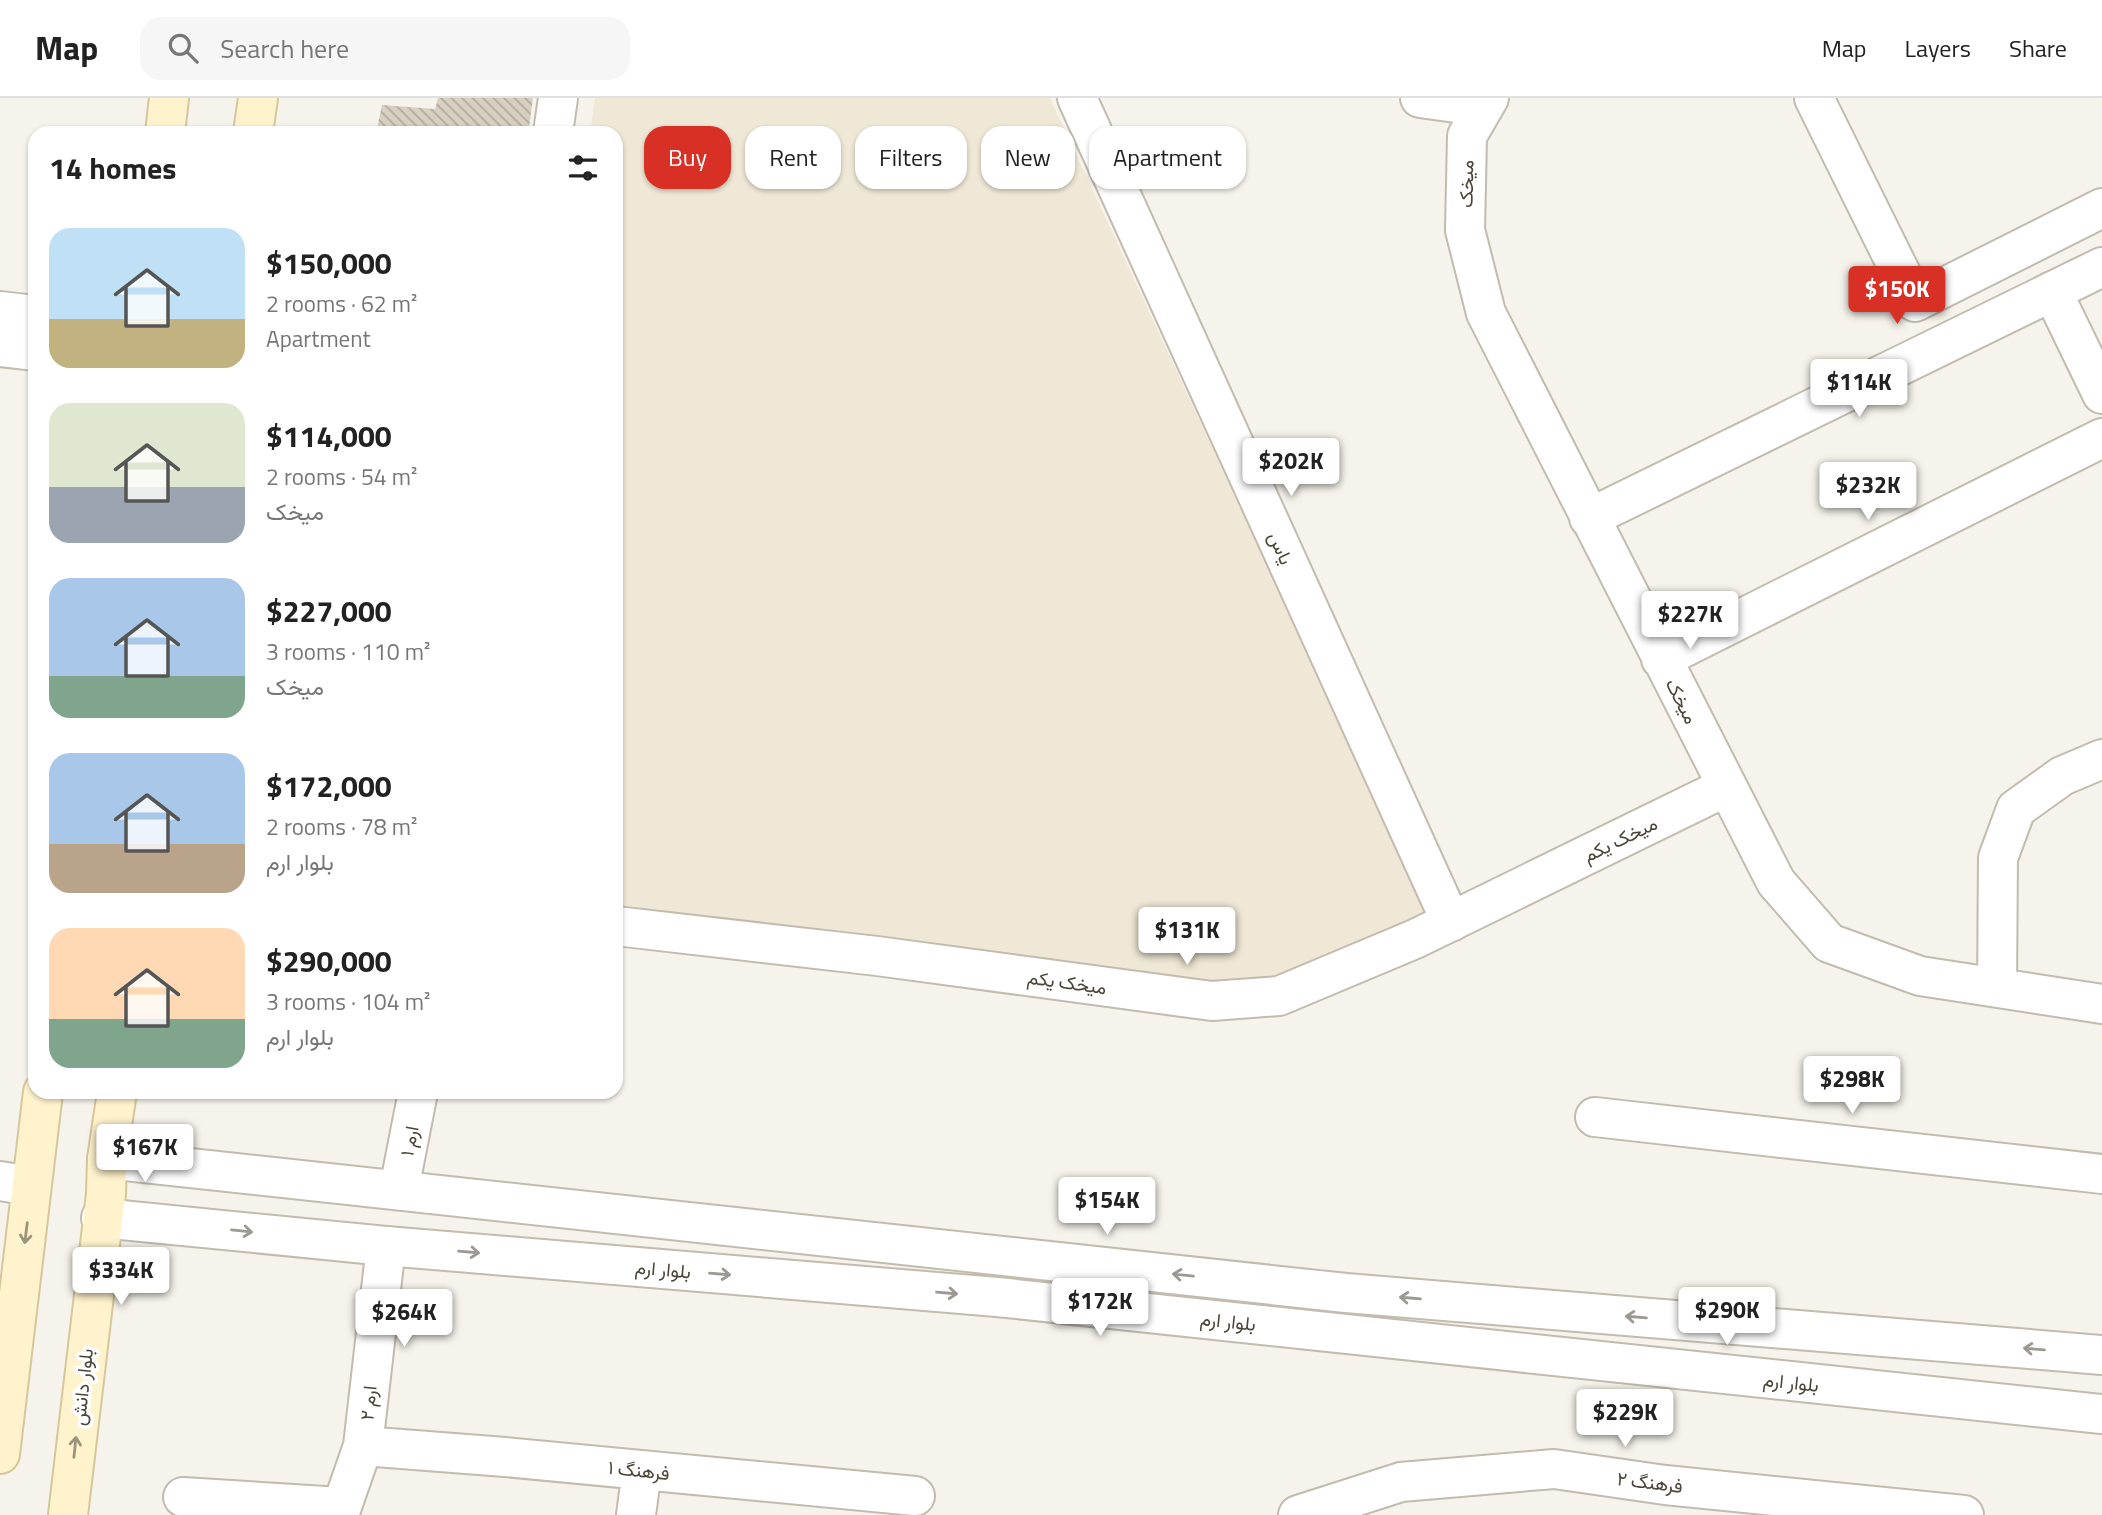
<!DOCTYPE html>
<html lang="en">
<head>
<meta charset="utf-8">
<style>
	:root { --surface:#fff; --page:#f6f6f6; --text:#222; --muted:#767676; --line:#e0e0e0; --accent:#d93025 }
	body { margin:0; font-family:"Titillium Web",Vazirmatn,sans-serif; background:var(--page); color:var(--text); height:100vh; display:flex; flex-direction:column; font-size:26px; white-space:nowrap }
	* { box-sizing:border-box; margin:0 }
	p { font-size:23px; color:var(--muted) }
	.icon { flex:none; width:38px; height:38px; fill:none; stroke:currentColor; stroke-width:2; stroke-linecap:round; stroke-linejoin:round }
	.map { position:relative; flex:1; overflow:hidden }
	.side { position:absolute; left:28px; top:28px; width:595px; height:973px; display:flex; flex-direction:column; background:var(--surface); border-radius:21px; box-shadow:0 2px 5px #0004 }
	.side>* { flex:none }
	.guide { position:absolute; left:644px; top:28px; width:665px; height:63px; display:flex; gap:14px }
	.price { position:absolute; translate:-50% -60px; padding:0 16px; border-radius:7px; background:#fff; color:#222; font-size:23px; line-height:46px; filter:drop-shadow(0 2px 4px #0008) }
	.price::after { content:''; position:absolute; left:50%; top:42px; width:21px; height:16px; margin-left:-10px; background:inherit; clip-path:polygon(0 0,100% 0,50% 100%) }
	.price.current { background:var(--accent); color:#fff }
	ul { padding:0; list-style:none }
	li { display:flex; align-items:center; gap:21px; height:175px; padding:0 21px }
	li span { display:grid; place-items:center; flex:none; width:196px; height:140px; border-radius:21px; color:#555 }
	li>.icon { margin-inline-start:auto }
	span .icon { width:84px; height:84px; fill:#fffc; stroke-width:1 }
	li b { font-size:30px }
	h2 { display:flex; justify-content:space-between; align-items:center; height:84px; padding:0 21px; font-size:30px }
	.tag { padding:0 24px; border-radius:21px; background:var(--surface); box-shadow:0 2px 5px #0004; font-size:24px; line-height:63px }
	.tag.current { background:var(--accent); color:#fff }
	header { display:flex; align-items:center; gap:42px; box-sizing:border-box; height:98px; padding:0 35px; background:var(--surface); border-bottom:2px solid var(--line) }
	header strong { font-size:33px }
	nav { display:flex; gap:38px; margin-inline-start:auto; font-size:24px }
	.search { width:490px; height:63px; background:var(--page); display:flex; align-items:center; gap:18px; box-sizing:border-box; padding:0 24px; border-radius:21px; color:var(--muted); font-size:26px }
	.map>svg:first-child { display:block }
	.education { fill:#efe8d6 }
	.building { fill:url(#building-back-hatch) }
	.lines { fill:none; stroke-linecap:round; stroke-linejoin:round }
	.minor-casing { stroke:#c2bbae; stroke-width:42 }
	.tertiary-casing { stroke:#c2bbae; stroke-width:42 }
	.secondary-casing { stroke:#d6c79b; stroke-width:42 }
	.minor { stroke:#fff; stroke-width:38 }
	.tertiary { stroke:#fff; stroke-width:38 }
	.secondary { stroke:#fff3cd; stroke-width:38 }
	.oneway { stroke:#9c9892 }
	.oneway2 { stroke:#9c937c }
	.labels { text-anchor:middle; stroke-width:7; stroke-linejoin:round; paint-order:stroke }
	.street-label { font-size:19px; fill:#4b4439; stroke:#fff }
</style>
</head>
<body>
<header>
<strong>Map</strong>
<div class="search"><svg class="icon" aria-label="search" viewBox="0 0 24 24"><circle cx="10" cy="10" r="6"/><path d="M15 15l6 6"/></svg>Search here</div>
<nav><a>Map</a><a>Layers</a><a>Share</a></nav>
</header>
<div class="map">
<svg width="2102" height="1417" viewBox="0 0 2102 1417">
	<defs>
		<pattern id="building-back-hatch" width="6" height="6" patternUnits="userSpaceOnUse" patternTransform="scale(1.75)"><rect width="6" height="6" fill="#d8cfc1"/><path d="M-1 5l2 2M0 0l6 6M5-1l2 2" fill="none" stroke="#b1aa9e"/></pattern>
	</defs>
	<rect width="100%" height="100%" fill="#f6f3ec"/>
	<path class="education" d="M595 0H1050L1428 815 1299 872 1235 888 616 818V35H590Z"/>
	<path class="building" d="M438 0H533L529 30 519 28 511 35H376L382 7 435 11Z"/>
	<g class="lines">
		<defs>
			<path id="minor" d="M1077 0 1451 824
				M1420 0 1484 9
				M1489 0 1467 38 1465 132 1486 215 1776 784 1829 845 1920 878 2102 906
				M1814 0 1915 204 2102 110
				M553 35 558 0
				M2052 193 2102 296
				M0 213 35 217
				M0 249 35 253
				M1589 420 2102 169
				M1661 561 2102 340
				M616 828 877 858 1212 903 1279 898 1415 841 1726 689
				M1997 890 1998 760 2016 711 2062 678 2102 661
				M1595 1019 2102 1076
				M399 1091 418 994
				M363 1348 505 1359 915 1398
				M183 1399 341 1409
				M339 1417 363 1348 386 1148
				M636 1417 642 1372
				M1298 1417 1401 1384 1554 1371 1665 1387 1964 1417"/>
			<path id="tertiary" d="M107 1061 1346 1195 2102 1257
				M0 1083 31 1088
				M101 1120 386 1148 997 1199 2102 1316"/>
			<path id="secondary" d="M165 35 169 0
				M253 35 258 0
				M0 1356 43 994
				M68 1417 106 1096 107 1061 117 994"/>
		</defs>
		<use href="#minor" class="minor-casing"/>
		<use href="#tertiary" class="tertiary-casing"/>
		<use href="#secondary" class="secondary-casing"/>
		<use href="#minor" class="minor"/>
		<use href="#tertiary" class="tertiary"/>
		<use href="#secondary" class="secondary"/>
	</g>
	<defs><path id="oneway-shaft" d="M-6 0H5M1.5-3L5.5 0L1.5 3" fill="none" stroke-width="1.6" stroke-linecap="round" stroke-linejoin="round" transform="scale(1.75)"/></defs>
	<g class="oneway">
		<use href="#oneway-shaft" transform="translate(242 1133) rotate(6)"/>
		<use href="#oneway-shaft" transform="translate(469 1154) rotate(5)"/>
		<use href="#oneway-shaft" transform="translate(720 1176) rotate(5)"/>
		<use href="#oneway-shaft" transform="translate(1183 1177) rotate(-174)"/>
		<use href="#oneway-shaft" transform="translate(947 1195) rotate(5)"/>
		<use href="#oneway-shaft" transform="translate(1410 1200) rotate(-175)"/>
		<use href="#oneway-shaft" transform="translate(1636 1219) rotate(-175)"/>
		<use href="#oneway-shaft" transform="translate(2034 1251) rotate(-175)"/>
	</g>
	<g class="oneway2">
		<use href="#oneway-shaft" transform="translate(26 1135) rotate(97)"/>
		<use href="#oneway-shaft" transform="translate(75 1349) rotate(-84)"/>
	</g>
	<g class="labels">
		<g class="street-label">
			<text transform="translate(1466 86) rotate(-89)" y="7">میخک</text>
			<text transform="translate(1281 450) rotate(66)" y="7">یاس</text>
			<text transform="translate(1682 603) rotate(63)" y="7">میخک</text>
			<text transform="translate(1620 741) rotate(-26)" y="7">میخک یکم</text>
			<text transform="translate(1067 884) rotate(8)" y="7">میخک یکم</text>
			<text transform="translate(409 1043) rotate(-79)" y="7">ارم ۱</text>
			<text transform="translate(663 1171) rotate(5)" y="7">بلوار ارم</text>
			<text transform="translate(1228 1223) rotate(6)" y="7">بلوار ارم</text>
			<text transform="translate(1791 1284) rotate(6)" y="7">بلوار ارم</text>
			<text transform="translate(82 1289) rotate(-84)" y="7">بلوار دانش</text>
			<text transform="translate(368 1305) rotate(-84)" y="7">ارم ۲</text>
			<text transform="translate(639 1372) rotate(6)" y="7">فرهنگ ۱</text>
			<text transform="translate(1650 1384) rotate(7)" y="7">فرهنگ ۲</text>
		</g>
	</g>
</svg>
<b class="price current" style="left:1897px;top:228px">$150K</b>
<b class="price" style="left:1859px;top:321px">$114K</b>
<b class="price" style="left:1291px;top:400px">$202K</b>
<b class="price" style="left:1868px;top:424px">$232K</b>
<b class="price" style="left:1690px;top:553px">$227K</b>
<b class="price" style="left:1187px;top:869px">$131K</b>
<b class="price" style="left:1852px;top:1018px">$298K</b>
<b class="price" style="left:145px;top:1086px">$167K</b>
<b class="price" style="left:1107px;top:1139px">$154K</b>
<b class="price" style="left:121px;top:1209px">$334K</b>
<b class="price" style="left:1100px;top:1240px">$172K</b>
<b class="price" style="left:1727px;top:1249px">$290K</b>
<b class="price" style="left:404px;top:1251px">$264K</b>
<b class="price" style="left:1625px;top:1351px">$229K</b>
<div class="guide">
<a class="tag current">Buy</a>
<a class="tag">Rent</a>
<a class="tag">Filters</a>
<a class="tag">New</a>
<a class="tag">Apartment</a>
</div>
<section class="side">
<h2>14 homes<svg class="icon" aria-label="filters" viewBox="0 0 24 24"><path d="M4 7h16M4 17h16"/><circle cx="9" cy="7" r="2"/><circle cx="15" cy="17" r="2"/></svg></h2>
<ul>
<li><span style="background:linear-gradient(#bfe0f5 65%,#c2b280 0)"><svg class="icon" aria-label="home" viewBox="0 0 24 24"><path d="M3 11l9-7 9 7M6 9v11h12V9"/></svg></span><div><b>$150,000</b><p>2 rooms · 62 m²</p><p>Apartment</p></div></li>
<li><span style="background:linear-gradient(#dfe7d0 60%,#9aa5b1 0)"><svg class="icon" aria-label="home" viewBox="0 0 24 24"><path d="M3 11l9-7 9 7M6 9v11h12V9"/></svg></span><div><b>$114,000</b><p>2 rooms · 54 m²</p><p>میخک</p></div></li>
<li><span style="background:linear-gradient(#a9c7e8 70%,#7fa58c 0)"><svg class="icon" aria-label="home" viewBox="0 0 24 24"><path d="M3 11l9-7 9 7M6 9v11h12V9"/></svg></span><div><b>$227,000</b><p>3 rooms · 110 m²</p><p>میخک</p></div></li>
<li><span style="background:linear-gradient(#a9c7e8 65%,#b9a48a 0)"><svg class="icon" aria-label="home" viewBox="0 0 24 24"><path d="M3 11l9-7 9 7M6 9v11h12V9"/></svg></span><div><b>$172,000</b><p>2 rooms · 78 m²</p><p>بلوار ارم</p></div></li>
<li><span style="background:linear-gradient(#ffd9b3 65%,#7fa58c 0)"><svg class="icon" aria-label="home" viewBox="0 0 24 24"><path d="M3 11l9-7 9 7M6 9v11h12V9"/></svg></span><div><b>$290,000</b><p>3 rooms · 104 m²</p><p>بلوار ارم</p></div></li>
</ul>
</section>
</div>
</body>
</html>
